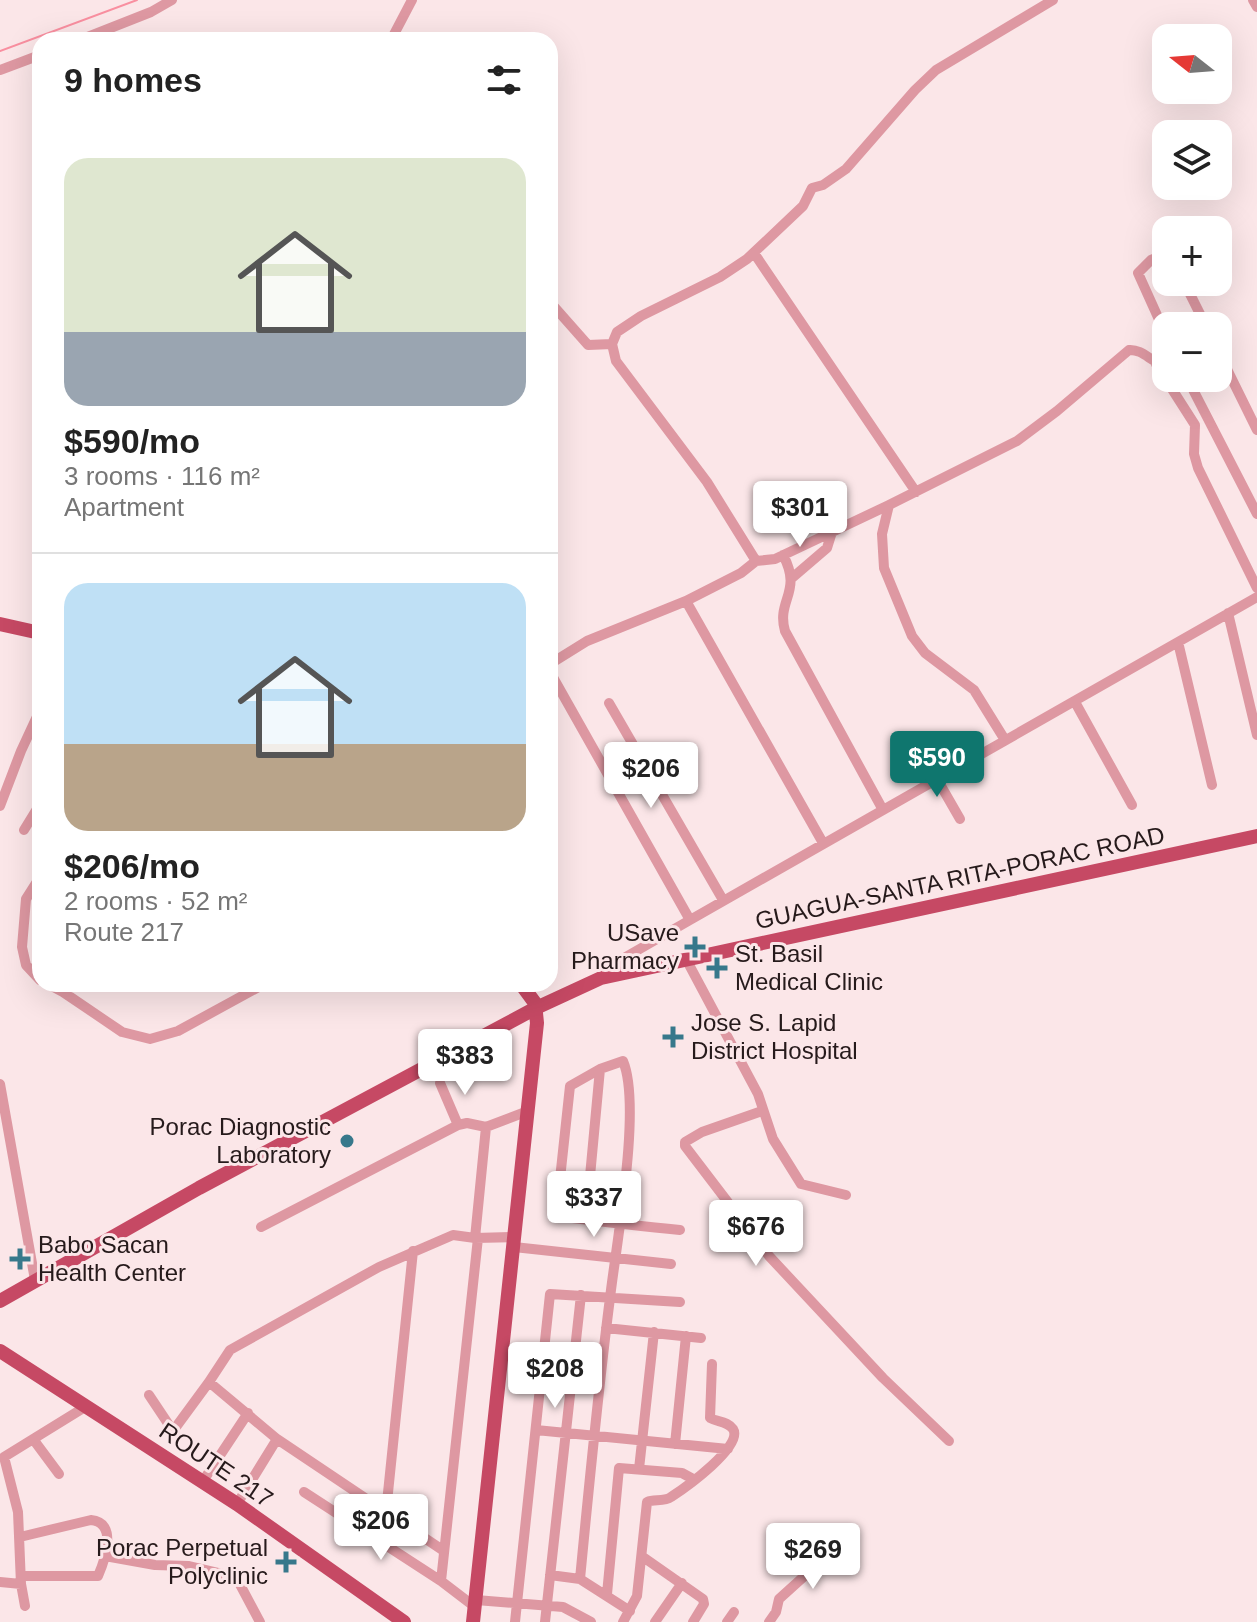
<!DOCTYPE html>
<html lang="en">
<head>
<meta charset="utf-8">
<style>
	:root { --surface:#fff; --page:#f6f6f6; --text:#222; --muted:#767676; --line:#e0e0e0; --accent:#0f766e }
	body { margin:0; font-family:Helvetica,sans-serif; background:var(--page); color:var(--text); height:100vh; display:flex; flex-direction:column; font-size:30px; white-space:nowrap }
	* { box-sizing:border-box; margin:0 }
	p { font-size:26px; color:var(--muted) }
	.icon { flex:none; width:44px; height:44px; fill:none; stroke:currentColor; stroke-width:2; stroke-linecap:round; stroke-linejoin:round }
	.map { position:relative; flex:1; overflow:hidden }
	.sheet { position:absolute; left:32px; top:32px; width:526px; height:960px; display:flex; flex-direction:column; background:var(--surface); border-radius:24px; box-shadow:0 8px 32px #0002 }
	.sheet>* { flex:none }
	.needle { width:52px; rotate:287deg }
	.controls { position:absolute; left:1152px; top:24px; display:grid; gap:16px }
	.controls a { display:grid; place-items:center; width:80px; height:80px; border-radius:16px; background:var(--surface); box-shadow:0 8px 32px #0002; font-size:40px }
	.price { position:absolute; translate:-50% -68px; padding:0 18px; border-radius:8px; background:#fff; color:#222; font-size:26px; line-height:52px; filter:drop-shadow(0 2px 4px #0008) }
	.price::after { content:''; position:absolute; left:50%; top:48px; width:24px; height:18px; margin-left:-12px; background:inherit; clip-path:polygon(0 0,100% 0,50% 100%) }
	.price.selected { background:var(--accent); color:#fff }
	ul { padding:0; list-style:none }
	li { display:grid; align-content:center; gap:16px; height:424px; padding:0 32px }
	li+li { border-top:2px solid var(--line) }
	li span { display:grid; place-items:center; height:248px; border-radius:24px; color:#555 }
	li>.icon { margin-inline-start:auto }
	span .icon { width:144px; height:144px; fill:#fffc; stroke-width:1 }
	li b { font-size:34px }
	h2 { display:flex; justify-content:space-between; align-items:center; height:96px; padding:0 32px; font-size:34px }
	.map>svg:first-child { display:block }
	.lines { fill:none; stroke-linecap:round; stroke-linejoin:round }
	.stream { stroke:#f98fa0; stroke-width:2 }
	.minor { stroke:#de98a2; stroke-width:10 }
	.major { stroke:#c64964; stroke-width:14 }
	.poi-dot { fill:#37788b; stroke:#fbe6e8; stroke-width:3 }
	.labels { text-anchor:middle; stroke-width:6; stroke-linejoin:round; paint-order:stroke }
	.street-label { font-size:24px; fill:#261a1b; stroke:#fbe6e8 }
	.poi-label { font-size:24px; fill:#261a1b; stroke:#fbe6e8; text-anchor:end }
</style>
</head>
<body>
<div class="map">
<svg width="1257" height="1622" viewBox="0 0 1257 1622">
	<rect width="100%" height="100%" fill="#fbe6e8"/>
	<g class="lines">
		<path class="stream" d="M0 51 137 0"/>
		<path class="minor" d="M1253 0 1257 7
			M80 40 151 12 172 0
			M391 40 412 0
			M0 70 40 55
			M754 253 916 492
			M1166 254 1151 260 1138 273 1166 335
			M1184 282 1206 326
			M550 302 588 345 612 344
			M1218 351 1257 430
			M1156 364 1195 425 1194 454 1198 468 1257 588
			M1187 378 1257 514
			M783 555C803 592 776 600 785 631L883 810
			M756 561 707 482 616 361 612 344 617 332 641 316 720 277 747 259 803 206 812 188 823 185 846 169 915 90 936 70 1053 0
			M792 578 827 548 832 532
			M686 601 741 573 756 561 775 559 889 505
			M1228 613 1257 735
			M1178 642 1212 785
			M550 664 587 641 686 601 823 843
			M550 672 690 920
			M1075 702 1132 805
			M609 703 723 900
			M1005 740 974 690 925 653 912 636 884 568 882 534 889 505 1017 441 1057 411 1129 350C1144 349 1152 364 1166 365
			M937 779 960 819
			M0 806 21 751 40 710
			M24 830 40 804
			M40 877 26 899 22 947 26 965 40 980
			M686 959 758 1094 773 1139 801 1184 846 1195
			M602 976 624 958 690 920 1257 597
			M48 984 63 992 75 984
			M63 992 122 1032 150 1039 178 1031 264 984
			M440 1083 458 1125
			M0 1084 35 1280
			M762 1111 702 1132 685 1142V1146L769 1256 883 1378 949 1441
			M586 1219 600 1069
			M261 1227 458 1125 467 1123 486 1127
			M475 1238 515 1237
			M514 1247 671 1264
			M606 1328 701 1338
			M209 1382 230 1350 379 1267 453 1235 475 1238 486 1127 528 1111
			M149 1395 173 1431 209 1382 277 1439 444 1551
			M536 1430 728 1449
			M33 1439 59 1474
			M675 1444 686 1336
			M639 1469 654 1332
			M207 1475 248 1413
			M304 1492 441 1581 475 1607
			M237 1504 277 1439
			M386 1512 413 1251
			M20 1537 91 1520C118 1522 105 1560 98 1576H21
			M105 1556 155 1565 189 1566 236 1577 260 1622
			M643 1557 703 1599 704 1604 693 1622
			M550 1575 580 1579 630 1611
			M580 1579C589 1485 598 1391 610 1298 616 1245 642 1106 623 1061L600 1069 570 1086 556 1216C597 1221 639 1226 680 1230
			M441 1581 478 1238
			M0 1582 21 1584
			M607 1594 619 1468 682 1473 693 1479
			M476 1600 563 1607 591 1622
			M25 1606 21 1584 18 1512 4 1457 85 1407
			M515 1622 550 1294 680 1302
			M545 1622 581 1295
			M623 1622 637 1596 647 1502C654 1499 664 1502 671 1497 685 1488 744 1446 733 1429 728 1421 717 1422 710 1418L712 1364
			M655 1622 682 1583
			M727 1622 734 1612
			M769 1622 776 1612 779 1599 841 1543"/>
		<path class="major" d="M0 624 40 633
			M0 1301 199 1188 536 1008 601 978 1257 836
			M0 1351 237 1504 404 1622
			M473 1622 537 1023 535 1003 521 984"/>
	</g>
	<g class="poi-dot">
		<path d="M691 935h8v8h8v8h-8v8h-8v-8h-8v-8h8z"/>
		<path d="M713 956h8v8h8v8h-8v8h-8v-8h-8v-8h8z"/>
		<path d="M669 1025h8v8h8v8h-8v8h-8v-8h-8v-8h8z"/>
		<circle cx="347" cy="1141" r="8"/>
		<path d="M16 1247h8v8h8v8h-8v8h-8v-8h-8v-8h8z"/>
		<path d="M282 1550h8v8h8v8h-8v8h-8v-8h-8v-8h8z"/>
	</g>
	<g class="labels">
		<g class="street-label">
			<text transform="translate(960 878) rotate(-12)" y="8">GUAGUA-SANTA RITA-PORAC ROAD</text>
			<text transform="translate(216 1465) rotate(34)" y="8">ROUTE 217</text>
		</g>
		<g class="poi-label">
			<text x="679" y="941">USave<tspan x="679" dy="28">Pharmacy</tspan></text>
			<text x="735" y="962" text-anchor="start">St. Basil<tspan x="735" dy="28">Medical Clinic</tspan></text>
			<text x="691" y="1031" text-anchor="start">Jose S. Lapid<tspan x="691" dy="28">District Hospital</tspan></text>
			<text x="331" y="1135">Porac Diagnostic<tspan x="331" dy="28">Laboratory</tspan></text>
			<text x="38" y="1253" text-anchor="start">Babo Sacan<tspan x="38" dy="28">Health Center</tspan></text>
			<text x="268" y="1556">Porac Perpetual<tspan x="268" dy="28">Polyclinic</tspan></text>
		</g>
	</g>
</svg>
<div class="controls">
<a><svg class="needle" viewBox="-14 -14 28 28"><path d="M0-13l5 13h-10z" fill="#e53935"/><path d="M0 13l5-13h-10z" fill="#767676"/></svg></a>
<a><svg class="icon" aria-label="layers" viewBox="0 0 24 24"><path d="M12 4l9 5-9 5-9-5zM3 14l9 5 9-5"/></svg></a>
<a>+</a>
<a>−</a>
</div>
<b class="price" style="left:800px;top:549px">$301</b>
<b class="price selected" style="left:937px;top:799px">$590</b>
<b class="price" style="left:651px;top:810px">$206</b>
<b class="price" style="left:465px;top:1097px">$383</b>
<b class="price" style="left:594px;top:1239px">$337</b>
<b class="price" style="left:756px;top:1268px">$676</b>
<b class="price" style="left:555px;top:1410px">$208</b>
<b class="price" style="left:381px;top:1562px">$206</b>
<b class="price" style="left:813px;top:1591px">$269</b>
<section class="sheet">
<h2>9 homes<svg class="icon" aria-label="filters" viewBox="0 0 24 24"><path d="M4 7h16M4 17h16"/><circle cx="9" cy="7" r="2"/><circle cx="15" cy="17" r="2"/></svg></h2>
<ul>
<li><span style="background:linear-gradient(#dfe7d0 70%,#9aa5b1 0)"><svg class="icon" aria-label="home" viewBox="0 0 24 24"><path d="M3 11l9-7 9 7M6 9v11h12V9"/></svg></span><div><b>$590/mo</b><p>3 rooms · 116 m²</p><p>Apartment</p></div></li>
<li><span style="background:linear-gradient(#bfe0f5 65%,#b9a48a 0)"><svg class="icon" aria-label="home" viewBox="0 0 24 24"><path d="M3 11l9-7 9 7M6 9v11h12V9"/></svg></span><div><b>$206/mo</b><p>2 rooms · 52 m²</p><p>Route 217</p></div></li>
</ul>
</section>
</div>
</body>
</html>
